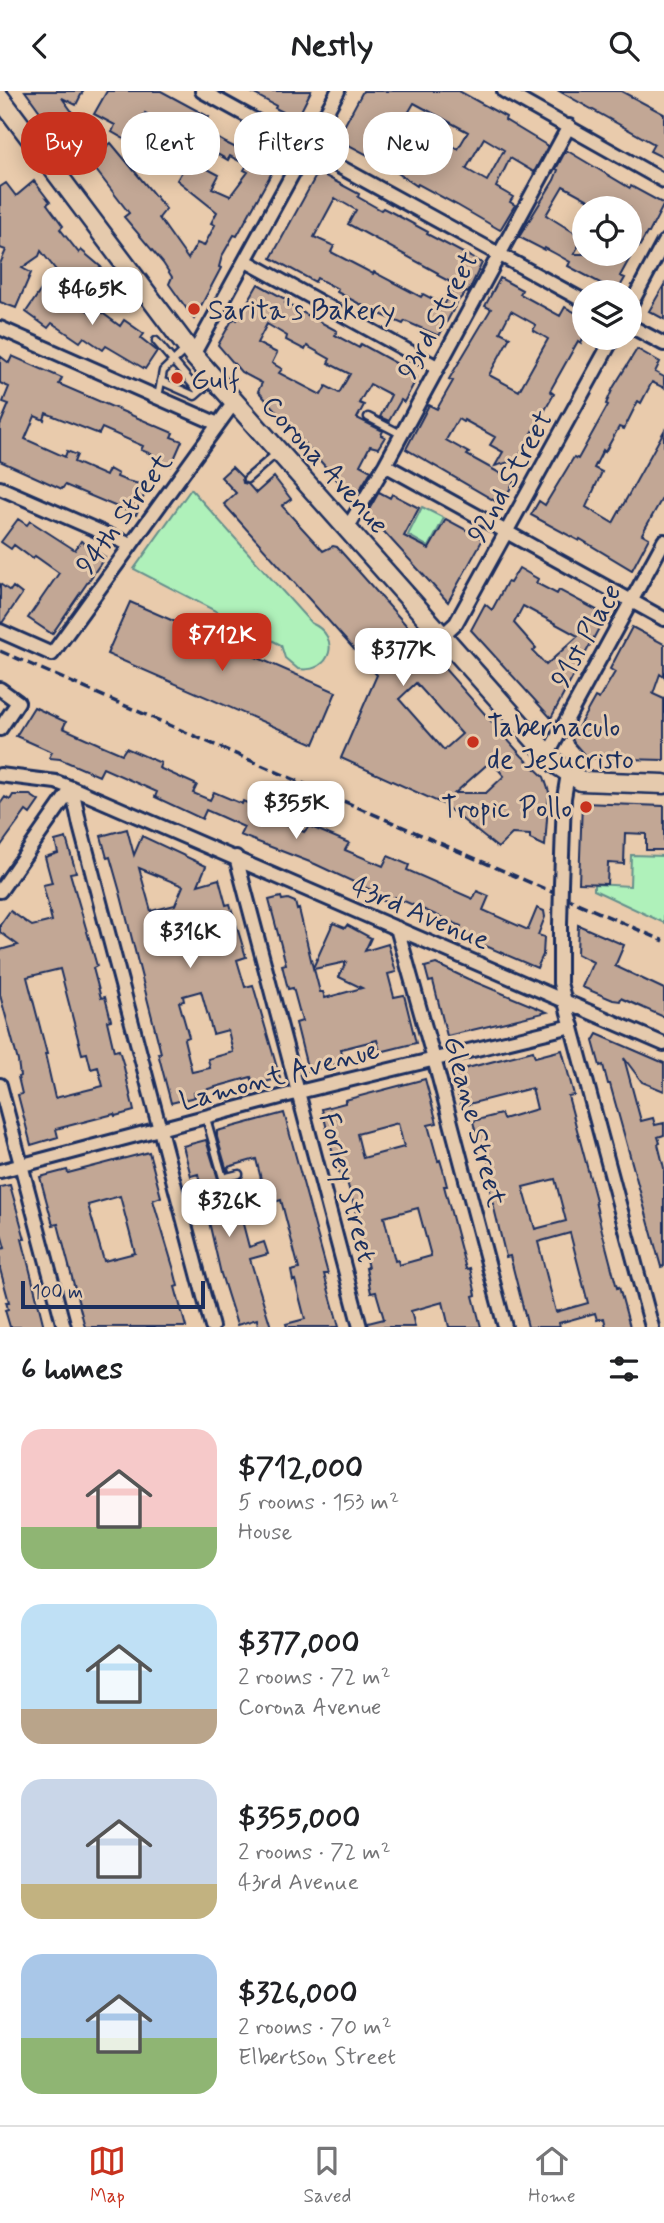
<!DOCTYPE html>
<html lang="en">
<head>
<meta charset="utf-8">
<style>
	:root { --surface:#fff; --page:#f2f2f2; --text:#202124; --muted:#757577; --line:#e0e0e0; --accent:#c8321e }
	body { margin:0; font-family:Mynerve,sans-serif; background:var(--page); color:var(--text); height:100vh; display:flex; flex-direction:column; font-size:26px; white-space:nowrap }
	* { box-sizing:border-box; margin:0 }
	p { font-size:23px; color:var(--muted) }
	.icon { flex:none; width:38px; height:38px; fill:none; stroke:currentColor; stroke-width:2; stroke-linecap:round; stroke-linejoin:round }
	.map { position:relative; height:1236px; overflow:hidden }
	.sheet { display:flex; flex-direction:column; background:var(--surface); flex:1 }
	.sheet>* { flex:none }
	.guide { position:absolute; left:21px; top:21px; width:623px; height:63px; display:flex; gap:14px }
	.buttons { position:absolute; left:572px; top:105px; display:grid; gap:14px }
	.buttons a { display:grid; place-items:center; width:70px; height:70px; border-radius:50%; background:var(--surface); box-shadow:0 4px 18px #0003; font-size:35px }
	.scale { position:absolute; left:21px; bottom:18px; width:184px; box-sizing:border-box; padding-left:7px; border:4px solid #1b2f5e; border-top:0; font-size:19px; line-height:24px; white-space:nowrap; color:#1b2f5e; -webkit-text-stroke:5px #e5caad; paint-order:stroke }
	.price { position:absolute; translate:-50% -60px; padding:0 16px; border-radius:14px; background:#fff; color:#222; font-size:23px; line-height:46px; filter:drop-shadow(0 2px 4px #0008) }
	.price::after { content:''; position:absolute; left:50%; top:42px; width:21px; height:16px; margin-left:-10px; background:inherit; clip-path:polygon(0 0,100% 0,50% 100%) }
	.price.current { background:var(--accent); color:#fff }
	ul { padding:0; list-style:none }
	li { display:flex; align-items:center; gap:21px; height:175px; padding:0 21px }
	li span { display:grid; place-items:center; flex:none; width:196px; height:140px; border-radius:21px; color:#555 }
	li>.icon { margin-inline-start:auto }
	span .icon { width:84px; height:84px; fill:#fffc; stroke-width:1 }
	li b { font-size:30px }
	h2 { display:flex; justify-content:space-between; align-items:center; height:84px; padding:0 21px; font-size:30px }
	.chip { padding:0 24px; border-radius:28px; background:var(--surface); box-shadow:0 4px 18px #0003; font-size:24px; line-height:63px }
	.chip.current { background:var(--accent); color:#fff }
	header { display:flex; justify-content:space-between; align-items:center; height:91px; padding:0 21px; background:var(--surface); font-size:32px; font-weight:700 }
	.dock { display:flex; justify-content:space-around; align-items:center; height:98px; border-top:2px solid var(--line); background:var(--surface); font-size:19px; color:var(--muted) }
	.dock a { display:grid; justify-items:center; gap:4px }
	.dock .current { color:var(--accent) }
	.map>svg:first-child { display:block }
	.green { fill:#aff1ba; stroke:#65908c; stroke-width:2 }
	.building { fill:#c2a795; stroke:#1b2f5e; stroke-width:2; fill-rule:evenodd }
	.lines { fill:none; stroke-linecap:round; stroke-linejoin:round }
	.lane-casing { stroke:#1b2f5e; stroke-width:11 }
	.street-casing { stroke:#1b2f5e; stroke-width:18 }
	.secondary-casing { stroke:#1b2f5e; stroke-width:23 }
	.lane { stroke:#e5caad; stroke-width:6 }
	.street { stroke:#e5caad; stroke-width:12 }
	.secondary { stroke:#e5caad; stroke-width:18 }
	.rail { stroke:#1b2f5e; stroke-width:3.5; stroke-dasharray:10 5; stroke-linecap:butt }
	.street-bridge-casing { stroke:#1b2f5e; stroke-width:18; stroke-linecap:butt }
	.street-bridge { stroke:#e5caad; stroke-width:12 }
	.poi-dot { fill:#c8321e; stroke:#e5caad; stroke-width:2.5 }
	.labels { text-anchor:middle; stroke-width:6; stroke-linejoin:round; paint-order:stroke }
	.poi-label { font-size:28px; fill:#1b2f5e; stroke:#e5caad; text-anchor:start }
	.street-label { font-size:28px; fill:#1b2f5e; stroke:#e5caad }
</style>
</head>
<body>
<header><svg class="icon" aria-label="back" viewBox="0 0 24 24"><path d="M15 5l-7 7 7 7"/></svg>Nestly<svg class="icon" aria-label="search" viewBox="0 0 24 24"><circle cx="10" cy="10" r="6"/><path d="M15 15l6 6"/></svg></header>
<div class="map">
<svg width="664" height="1236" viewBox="0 0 664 1236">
	<rect width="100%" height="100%" fill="#e9cbac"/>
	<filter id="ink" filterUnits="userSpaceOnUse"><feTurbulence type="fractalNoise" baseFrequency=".0143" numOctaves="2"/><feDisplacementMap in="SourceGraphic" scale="14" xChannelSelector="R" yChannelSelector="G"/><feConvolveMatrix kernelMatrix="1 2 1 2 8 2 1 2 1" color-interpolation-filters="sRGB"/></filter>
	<g filter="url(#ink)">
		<path class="green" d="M191 398 311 532C342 545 332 583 298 578L285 567 281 554 134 478Z
			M422 416 444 427 429 456 408 444Z
			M631 764 664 765V832L594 799V793L630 795Z"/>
		<path class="building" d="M25 0H83L76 14 62 7 84 37 63 52Z
			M107 0H161L209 26 202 38 226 52 238 58 243 49 253 54 257 48 281 65 237 145 234 144 222 165 219 176 221 177 194 228 169 193 172 186 163 172 124 126 129 122 89 70 111 52 166 118 159 127 188 168 197 152 204 155 215 134 211 132 217 121 177 89 184 77 165 68 170 58 219 84 212 97 230 105 248 81 244 79 247 74 230 65 228 69 145 22 137 38 151 46 146 55 135 49 133 53 112 41 115 34 94 23Z
			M249 0H311L297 28 275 17 276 15Z
			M363 0H459L506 26 505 29 548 55 534 81 510 67 496 96 513 106 510 111 515 114 500 139 457 114 418 93 417 95 383 72 347 53 346 55 336 50ZM414 12 468 41 458 58 404 29ZM484 47 504 59 487 90 466 78Z
			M559 0H621L664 23V67L650 60 654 53Z
			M566 59 630 97 631 95 664 113 649 142H647L639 156 637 154 620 185 625 187 617 201 568 175 570 171 556 163 545 157 544 159 519 146 554 89 558 79 556 78ZM563 95 603 117H630V163H574L583 147 546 124Z
			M318 81 359 103 358 106 381 119 383 117 393 122 428 141 427 143 482 172 468 202 466 201 458 210 439 245 405 230 403 233 373 220 337 201 338 198 317 187 315 191 271 167ZM335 107 356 119 348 133 438 182 437 184 456 194 444 214 423 203 421 206 374 181 373 183 362 177 331 161 334 155 314 146Z
			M34 90 50 111 47 113 63 135 60 138 79 162 81 159 101 176 112 194 111 196 121 204 109 210 77 184 72 191 60 181 59 183 41 160 39 165 22 177 31 182 16 217 0 211V173L6 159 0 157V96L6 92 16 105Z
			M500 187 522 199 520 203 560 225 565 216 584 226V245L581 252 578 250 550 300 554 303 517 369 495 375 503 361 490 354 495 346 464 329 463 331 458 328 446 349 469 362 467 364 514 390 502 414 406 358 429 314 437 318 453 290 449 288 491 218 485 215ZM511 220 536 234 533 239 548 248 519 300 489 284 510 246 500 241Z
			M258 193 287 209 285 212 337 240 335 244 359 257 361 253 403 276 402 279 417 287 404 311 401 309 389 330 380 326 391 304 370 293 359 312 364 314 357 327 383 340 381 344 385 346 378 357 370 355 360 374 371 380 354 408 258 300 262 292 241 281 218 254 231 231 235 227 237 229ZM267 233 287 245 286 249 305 259 307 255 330 268 328 272 350 283 339 302 326 295 321 304 279 282 282 278 272 272 277 262 257 252Z
			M664 194V228L649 220Z
			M43 196 66 212 69 208 98 226 101 221 120 235 124 229 144 243 141 247 157 260 145 278 106 255 103 259 84 246 80 251 52 232 48 237 26 221Z
			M637 258 660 271 655 281 664 286V297L652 291 641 312 638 310 624 338 619 336 605 361 603 359 594 377 602 381 586 416 613 432 664 340V404L642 443 649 447 632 479 580 448 579 450 531 424 539 410 545 414 574 366 578 368 608 314 606 313 613 297Z
			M0 265 9 272 12 265 62 287 59 293 173 342 171 346 182 350 171 375 161 371 162 367 141 359 143 355 102 337 99 343 46 322 44 329 35 325 25 348 65 366 67 360 77 364 74 371 106 385 109 378 118 383 117 386 127 390 148 395 136 424 65 394 62 398 0 370V334L9 313 3 311 9 296 0 292Z
			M232 376 242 386 243 392 248 393 256 402 274 386 291 408 282 415 323 460 333 455 337 456 522 665 544 686 549 701 545 755 530 748V744L512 743 498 757 443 713 341 667 377 584 224 413 236 402 221 386ZM416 592 462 643 444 659 399 608ZM491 670 504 685 486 702H455Z
			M379 401 390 407 392 403 419 417 404 445 429 458 446 428 483 448 448 511 367 422Z
			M18 428 27 434 30 430 75 459 81 450 105 466 52 543 28 527 59 482 35 465 33 468 14 454 11 458 1 451Z
			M519 477 538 488 536 492 557 503 559 499 606 524 551 627 471 539 485 513 492 519 507 491 510 492ZM523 515 578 545 546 574 533 560 536 557 514 532Z
			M0 493 10 500 13 496 22 503 2 532 0 531Z
			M130 511 336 601 314 653 107 563Z
			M632 536 664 553V586L660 583 653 603 664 608V669L587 667 574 652 572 647 595 606 599 608 615 581 610 578Z
			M34 616 66 631 63 637 101 654 122 663 126 657 161 672 159 677 197 694 193 702 210 709 214 701 242 713 243 710 261 718 259 721 263 723 304 741 309 735 349 752 345 759 383 775 388 765 409 774 407 779 473 808 477 800 489 805 483 819 528 839 537 817 544 820 545 826 538 844 544 846 543 864 537 877 458 843 461 835 395 806 391 813 371 805 373 800 315 773 240 744 244 736 215 723 206 719 202 728 155 706 157 701 103 677 99 685 60 668 49 667 52 661 16 645Z
			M13 704H30L39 710 30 723 26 720 0 756V713L5 706 10 709Z
			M582 712 664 715V759H646V743L625 742 624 773 608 772 607 793 579 792Z
			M127 738 134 764 142 745 206 775 198 794 219 788 226 814 230 813 246 866 237 869 245 896 253 894 280 987 254 994 251 986 194 1002 195 1006 171 1012 158 962H161L157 946 120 801 110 766 107 767 101 745ZM139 777 183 795 175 814 151 820ZM201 900 213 943 228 939 233 961 208 968 210 977 192 981 184 948 189 946 179 911 184 910 183 905Z
			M66 747 76 781 70 782 97 875 93 877 101 907 105 906 111 929 107 930 114 960 119 959 123 972 134 1020 115 1025 114 1023 56 1038 58 1046 31 1054 18 1004 22 1003 18 986 20 985 18 970 0 904V859L18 854 0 841V834L10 820 32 835 52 830 43 794 52 792 45 766 58 762 55 750ZM60 878 82 963 87 962 91 978 98 976 103 995 55 1007 45 963H47L27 886Z
			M281 806 282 809 288 808 295 811 297 819 299 818 313 877 333 832 345 837 347 834 371 847 365 860 388 853 396 881 388 883 394 906 404 904 416 952 380 961 377 949 341 958 344 971 308 980 296 932 302 930 293 897 288 898 282 874 286 873 269 809ZM346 871 339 886 362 897 325 907 323 901H320L314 878Z
			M578 834 624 854 615 875 664 898V926L621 907 620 910 613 909 582 896 593 871 577 863Z
			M436 873 468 888 547 921 447 945 433 890 429 891 425 876Z
			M597 943 664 972V1000L642 991 624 967 641 1030 653 1027 655 1034 664 1032V1044L658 1046 660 1052 658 1053 664 1077V1175L661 1176 610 993H608L603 974 600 975 593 950Z
			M562 959 574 1004 568 1005 596 1109 595 1110 602 1140 617 1197 619 1196 630 1236H606L604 1227 597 1229 595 1222 559 1232 560 1236H528L510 1165 506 1166 494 1117 487 1086 492 1084 484 1055 479 1057 473 1030 501 1023 503 1028 537 1018 532 997 461 1015 452 981 533 960 535 966ZM555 1088 566 1130 535 1138 523 1096ZM570 1142 588 1212 556 1221 538 1151Z
			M425 988 437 1032 428 1034 438 1070 440 1069 443 1079 447 1095H444L466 1178 470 1177 476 1204 473 1205 481 1236H449L443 1211 411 1220 415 1236H369L368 1232 384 1228 376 1201 371 1202 366 1177H368L355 1118 347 1091 343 1092 334 1067 322 1018 345 1012V1009ZM398 1032 404 1056 363 1067 357 1043ZM418 1117 431 1165 399 1174 398 1169 395 1170 384 1126Z
			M284 1022 328 1183H324L339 1236H287L286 1233 305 1228 295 1189 293 1190 291 1180 299 1178 281 1109 271 1112 268 1099 264 1100 256 1068 228 1076 229 1080H227L217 1046V1040Z
			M206 1049 219 1091 224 1093 232 1091 249 1156 264 1151 268 1163 250 1168 271 1236H258L257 1228 237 1234 221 1183 198 1083 191 1085 183 1055Z
			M149 1061 161 1106 153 1109 174 1179 178 1195 175 1196 186 1236H85L58 1133 53 1134 40 1086 67 1079 68 1082ZM120 1105 135 1162 104 1170 88 1114Z
			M10 1094 25 1148H22L44 1236H10L5 1219 8 1218 6 1211H9L0 1178V1158L5 1157 0 1139V1096Z"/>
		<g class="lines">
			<defs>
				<path id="lane" d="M156 250 199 301
					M161 290 195 305 213 289
					M158 306 163 280 185 259
					M368 326 401 343
					M247 388 278 361
					M206 1027 223 1087 239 1083"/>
				<path id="street" d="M202 0 584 210
					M504 0 664 90
					M246 170 437 276
					M630 215 664 151
					M630 235 664 253
					M0 237 218 333
					M193 264 338 0
					M385 374 664 528
					M0 397 131 454
					M348 436 385 374 569 35
					M0 540 52 563 235 310
					M443 544 456 532 613 247
					M0 598 18 611 0 638
					M548 663 664 450
					M0 684 56 691 72 697 664 953
					M72 697 80 735 212 1236
					M236 766 360 1236
					M561 793 564 707 568 683
					M0 800 72 697
					M560 834V892L652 1236
					M397 837 437 979 505 1236
					M0 994 64 1236
					M0 1080 307 999 572 935"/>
				<path id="secondary" d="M0 7 193 264 556 673 581 690 664 693"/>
			</defs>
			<use href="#lane" class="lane-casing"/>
			<use href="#street" class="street-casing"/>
			<use href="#secondary" class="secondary-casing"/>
			<use href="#lane" class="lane"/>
			<use href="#street" class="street"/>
			<use href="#secondary" class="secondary"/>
			<path class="rail" d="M0 560 664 850"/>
			<defs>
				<path id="street-bridge" d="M560 834 561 793"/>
			</defs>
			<use href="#street-bridge" class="street-bridge-casing"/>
			<use href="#street-bridge" class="street-bridge"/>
		</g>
	</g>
	<g class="poi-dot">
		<circle cx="194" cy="218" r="7"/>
		<circle cx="177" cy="287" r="7"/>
		<circle cx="473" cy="651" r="7"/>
		<circle cx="586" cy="716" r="7"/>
	</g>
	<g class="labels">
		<g class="poi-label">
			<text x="208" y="228">Sarita's Bakery</text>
			<text x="191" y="297">Gulf</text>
			<text x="487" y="645">Tabernaculo<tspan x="487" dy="32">de Jesucristo</tspan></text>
			<text x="572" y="726" text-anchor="end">Tropic Pollo</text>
		</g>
		<g class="street-label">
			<text transform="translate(437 224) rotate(-62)" y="10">93rd Street</text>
			<text transform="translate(326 373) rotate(48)" y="10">Corona Avenue</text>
			<text transform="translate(509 385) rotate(-61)" y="10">92nd Street</text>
			<text transform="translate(123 422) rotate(-54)" y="10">94th Street</text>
			<text transform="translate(585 544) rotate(-61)" y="10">91st Place</text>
			<text transform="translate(421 821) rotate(23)" y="10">43rd Avenue</text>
			<text transform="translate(279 983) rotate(-15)" y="10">Lamont Avenue</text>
			<text transform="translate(476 1030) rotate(75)" y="10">Gleane Street</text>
			<text transform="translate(349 1096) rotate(75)" y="10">Forley Street</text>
		</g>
	</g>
</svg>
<div class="buttons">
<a><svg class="icon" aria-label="locate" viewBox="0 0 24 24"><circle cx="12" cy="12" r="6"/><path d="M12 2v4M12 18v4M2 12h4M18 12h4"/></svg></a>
<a><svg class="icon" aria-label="layers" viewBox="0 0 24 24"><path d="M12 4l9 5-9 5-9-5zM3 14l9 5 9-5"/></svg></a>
</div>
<div class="scale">100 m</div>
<b class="price" style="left:92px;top:236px">$465K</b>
<b class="price current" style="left:222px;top:582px">$712K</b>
<b class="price" style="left:403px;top:597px">$377K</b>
<b class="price" style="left:296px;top:750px">$355K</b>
<b class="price" style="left:190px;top:879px">$316K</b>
<b class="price" style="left:229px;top:1148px">$326K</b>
<div class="guide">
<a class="chip current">Buy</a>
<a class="chip">Rent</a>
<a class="chip">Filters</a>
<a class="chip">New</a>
</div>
</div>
<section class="sheet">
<h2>6 homes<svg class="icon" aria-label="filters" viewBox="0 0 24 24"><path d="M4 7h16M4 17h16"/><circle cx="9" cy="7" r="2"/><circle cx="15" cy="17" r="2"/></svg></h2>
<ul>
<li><span style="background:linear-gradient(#f6c9c9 70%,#8fb573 0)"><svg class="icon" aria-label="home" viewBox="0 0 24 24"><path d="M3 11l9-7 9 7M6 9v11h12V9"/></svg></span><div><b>$712,000</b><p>5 rooms · 153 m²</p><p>House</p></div></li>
<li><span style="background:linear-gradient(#bfe0f5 75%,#b9a48a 0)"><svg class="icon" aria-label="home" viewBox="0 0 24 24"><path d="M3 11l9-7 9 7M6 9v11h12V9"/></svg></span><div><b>$377,000</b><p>2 rooms · 72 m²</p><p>Corona Avenue</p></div></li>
<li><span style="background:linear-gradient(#c9d6e8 75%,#c2b280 0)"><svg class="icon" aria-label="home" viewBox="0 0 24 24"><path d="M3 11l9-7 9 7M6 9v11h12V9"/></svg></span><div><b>$355,000</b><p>2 rooms · 72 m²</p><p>43rd Avenue</p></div></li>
<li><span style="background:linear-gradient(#a9c7e8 60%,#8fb573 0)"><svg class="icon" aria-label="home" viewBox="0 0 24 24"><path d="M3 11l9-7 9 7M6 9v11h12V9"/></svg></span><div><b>$326,000</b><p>2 rooms · 70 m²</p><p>Elbertson Street</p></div></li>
</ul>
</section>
<nav class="dock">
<a class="current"><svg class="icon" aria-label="map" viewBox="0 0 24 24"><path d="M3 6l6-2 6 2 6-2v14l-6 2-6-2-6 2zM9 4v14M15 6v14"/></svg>Map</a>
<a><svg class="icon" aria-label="saved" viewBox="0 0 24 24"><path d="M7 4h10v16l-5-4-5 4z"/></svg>Saved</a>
<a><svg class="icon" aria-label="home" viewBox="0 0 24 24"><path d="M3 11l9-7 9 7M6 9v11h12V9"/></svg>Home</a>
</nav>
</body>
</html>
